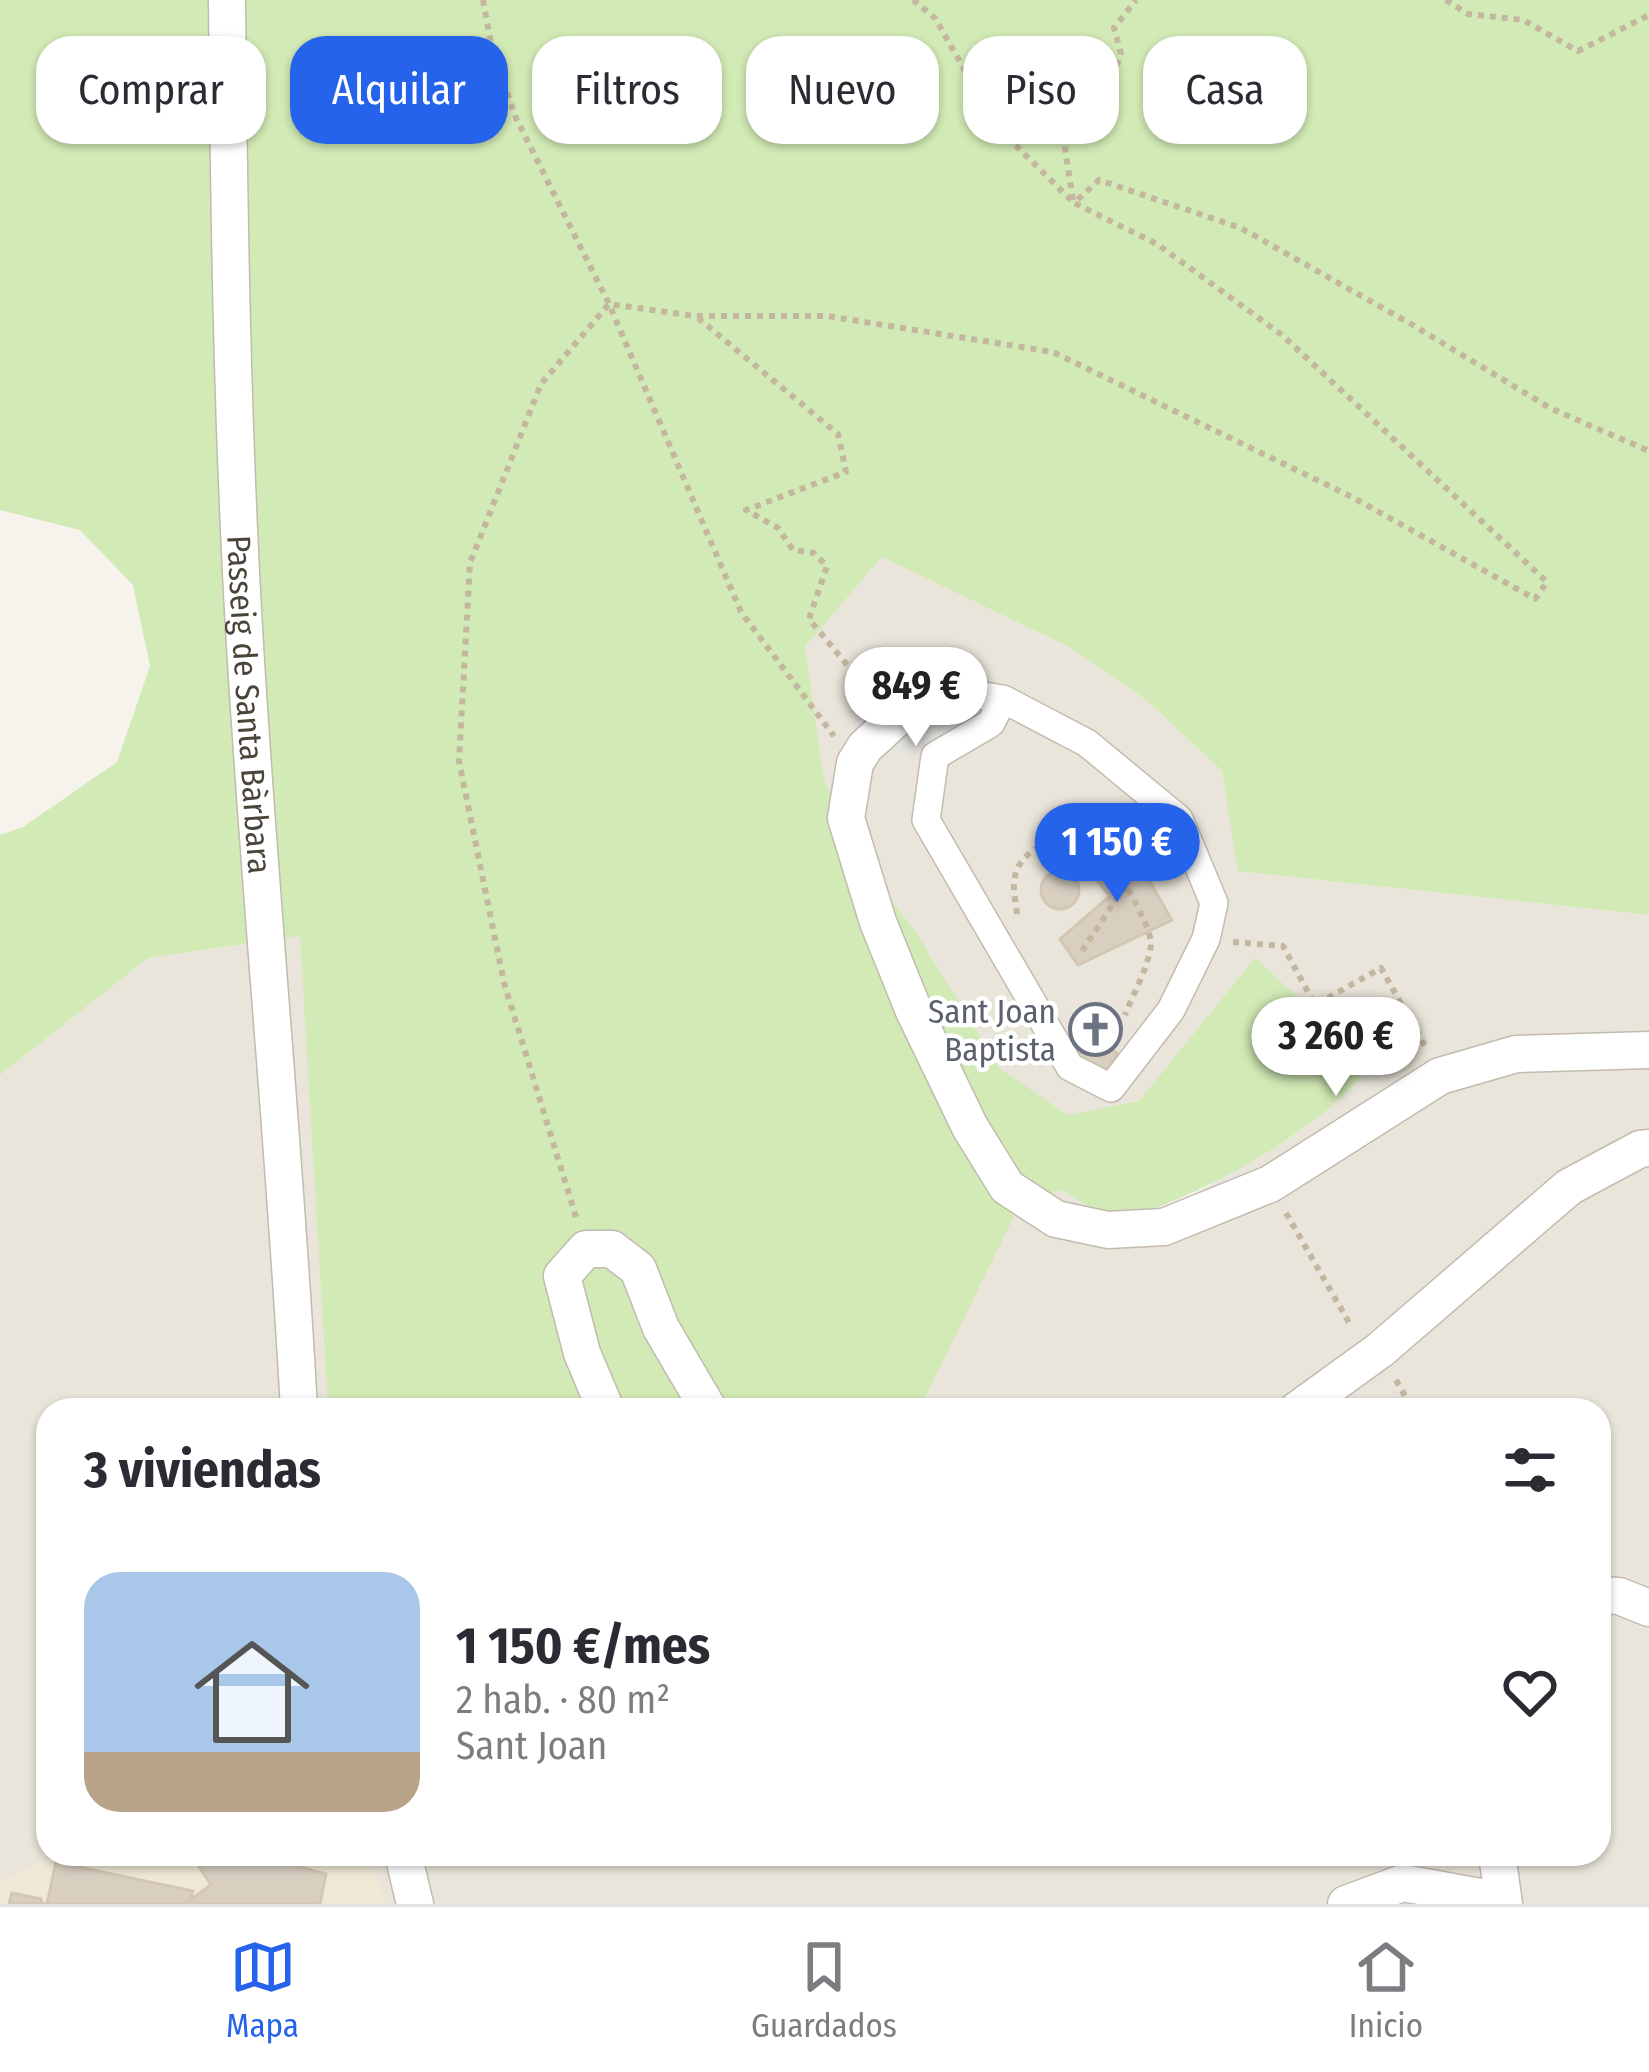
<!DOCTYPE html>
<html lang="es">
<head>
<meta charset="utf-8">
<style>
	:root { --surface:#fff; --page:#f7f7f7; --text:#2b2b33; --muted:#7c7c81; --line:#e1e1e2; --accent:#2563eb }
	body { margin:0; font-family:"Fira Sans Condensed",sans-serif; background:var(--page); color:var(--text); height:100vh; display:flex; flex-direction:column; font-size:45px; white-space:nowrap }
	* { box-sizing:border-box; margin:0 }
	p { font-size:39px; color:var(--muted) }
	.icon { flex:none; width:66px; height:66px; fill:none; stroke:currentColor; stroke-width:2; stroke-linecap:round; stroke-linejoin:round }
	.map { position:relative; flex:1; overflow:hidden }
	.panel { position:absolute; left:36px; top:1398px; width:1575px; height:468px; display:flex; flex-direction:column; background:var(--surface); border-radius:36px; box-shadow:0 3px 9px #0004 }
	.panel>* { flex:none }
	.guide { position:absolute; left:36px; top:36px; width:1578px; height:108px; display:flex; gap:24px }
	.price { position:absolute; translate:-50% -102px; padding:0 27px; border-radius:42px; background:#fff; color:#222; font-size:39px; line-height:78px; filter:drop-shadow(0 3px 6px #0008) }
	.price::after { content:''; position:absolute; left:50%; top:72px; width:36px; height:27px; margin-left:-18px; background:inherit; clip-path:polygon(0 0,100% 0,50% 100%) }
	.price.on { background:var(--accent); color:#fff }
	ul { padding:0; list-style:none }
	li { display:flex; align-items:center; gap:36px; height:300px; padding:0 48px }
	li+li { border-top:3px solid var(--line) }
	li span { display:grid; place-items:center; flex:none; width:336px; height:240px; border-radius:36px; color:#555 }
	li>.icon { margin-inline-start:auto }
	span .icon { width:144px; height:144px; fill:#fffc; stroke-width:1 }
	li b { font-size:51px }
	h2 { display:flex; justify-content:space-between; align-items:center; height:144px; padding:0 48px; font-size:51px }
	.pill { padding:0 42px; border-radius:36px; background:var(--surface); box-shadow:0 3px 9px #0004; font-size:42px; line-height:108px }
	.pill.on { background:var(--accent); color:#fff }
	.tab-bar { display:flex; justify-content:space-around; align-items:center; height:168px; border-top:3px solid var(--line); background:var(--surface); font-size:33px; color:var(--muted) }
	.tab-bar a { display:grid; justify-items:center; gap:6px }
	.tab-bar .on { color:var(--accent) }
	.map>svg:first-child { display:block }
	.residential { fill:#eae5da }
	.education { fill:#efe8d6 }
	.green { fill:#d2eab5 }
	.parking { fill:#e5e3e0 }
	.building { fill:#d8cfc1; stroke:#d3c7b4; stroke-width:3 }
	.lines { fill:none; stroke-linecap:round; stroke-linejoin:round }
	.pedestrian-casing { stroke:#c2bbae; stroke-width:30 }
	.minor-casing { stroke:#c2bbae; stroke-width:39 }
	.path { stroke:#c4b79f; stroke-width:6; stroke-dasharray:6 6; stroke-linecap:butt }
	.pedestrian { stroke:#fff; stroke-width:27 }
	.minor { stroke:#fff; stroke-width:36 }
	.labels { text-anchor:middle; stroke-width:9; stroke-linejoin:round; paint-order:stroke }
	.street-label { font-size:33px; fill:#4b4439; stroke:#fff }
	.worship-label { font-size:33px; fill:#5b616d; stroke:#fff; text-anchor:end }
</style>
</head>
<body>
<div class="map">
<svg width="1649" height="1904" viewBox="0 0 1649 1904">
	<rect width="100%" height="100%" fill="#f6f3ec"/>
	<path class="residential" d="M882 557 1069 647 1145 699 1222 771 1239 871 1649 915V1904H0V1075L148 958 301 936 328 1410H48V1854H1599V1410H919L1019 1207 1060 1190 1118 1223 1191 1196 1289 1139 1368 1072 1392 1026 1316 1014 1255 959 1139 1101 1068 1116 1000 1070 917 934 867 867 824 779 805 647Z"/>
	<path class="education" d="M56 1854H369L386 1904H0V1880Z"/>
	<path class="green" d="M0 0H1649V915L1238 871 1222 771 1145 699 1069 647 882 557 805 647 824 779 867 867 917 934 1000 1069 1068 1115 1139 1101 1255 958 1316 1014 1393 1026C1385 1041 1377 1062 1365 1074 1298 1145 1208 1190 1118 1223L1060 1190 1019 1207 919 1410H328L300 936 148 958 0 1075V835L23 827 117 762 150 666 133 585 80 530 0 510Z"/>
	<path class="parking" d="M933 649 948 666 994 678 963 723 913 754 865 747 854 737V691L893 662Z"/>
	<path class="building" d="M1122 833 1172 920 1078 965 1060 939 1110 896 1091 873 1076 882 1074 877 1109 855 1104 845Z
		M1041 890a19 19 0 1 1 38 0a19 19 0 1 1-38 0Z
		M1090 1006 1117 1015 1105 1046 1117 1053 1109 1071 1070 1055Z
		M197 1854H288L286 1863 326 1874 320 1904H9L12 1893 41 1899V1903L47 1904 56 1862 193 1891 190 1900 211 1885 196 1862Z"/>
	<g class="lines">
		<defs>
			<path id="pedestrian" d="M952 691 1003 699 1087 743 1179 819 1214 903 1206 939 1171 1010 1111 1088 1070 1067 926 820 935 756 991 723 1003 699"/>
			<g id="minor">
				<path id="s1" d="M227 0C229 210 232 419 244 628 259 889 285 1149 299 1410"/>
				<path d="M952 691 924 693 865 747 855 763 846 818 878 922 914 1011 970 1127 1007 1187 1056 1219 1108 1230 1164 1227 1270 1184 1440 1076 1516 1054 1649 1050"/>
				<path d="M606 1410 582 1353 562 1276 586 1249H612L638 1269 661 1328 709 1410"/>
				<path d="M1297 1410 1380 1350 1569 1187 1640 1149 1649 1148"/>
				<path d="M1599 1595 1619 1596 1649 1608"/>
				<path d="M403 1854 415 1904"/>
				<path d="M1497 1854 1504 1904"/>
				<path d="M1346 1904 1403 1883 1502 1901"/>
			</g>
		</defs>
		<use href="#pedestrian" class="pedestrian-casing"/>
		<use href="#minor" class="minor-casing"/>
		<path class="path" d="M483 0 492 49 516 118 609 304 741 612 834 736
			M913 0 935 18 997 127 1074 203
			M1446 0 1468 14 1523 20 1578 51 1649 15
			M1073 200 1064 142 1091 127 1100 106 1121 54 1114 28 1136 0
			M698 318 838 434 846 472 746 510 778 528 793 550 814 553 827 566 809 619 873 696
			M1017 914C1016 903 1012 887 1015 876 1021 847 1065 830 1091 842 1108 849 1153 927 1151 945 1148 968 1133 994 1125 1015
			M1233 942 1283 946 1315 1005 1381 968 1425 1046
			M1082 951 1125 886
			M1286 1213 1351 1326
			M576 1217 504 983 459 761 470 563 541 384 609 304 695 316H827L1053 352 1352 497 1535 599 1547 582 1282 335 1157 244 1074 203 1099 180 1241 228 1411 324 1550 408 1649 451
			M1396 1380 1413 1410"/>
		<use href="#pedestrian" class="pedestrian"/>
		<use href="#minor" class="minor"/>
	</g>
	<defs>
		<symbol id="church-ring" viewBox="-11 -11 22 22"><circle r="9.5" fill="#fff" stroke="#6b7280" stroke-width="1.5"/><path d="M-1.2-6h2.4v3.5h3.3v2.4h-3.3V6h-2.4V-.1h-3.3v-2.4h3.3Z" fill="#6b7280"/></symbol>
	</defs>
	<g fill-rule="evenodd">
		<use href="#church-ring" x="1066" y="1000" width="59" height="59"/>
	</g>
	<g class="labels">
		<g class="street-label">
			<text dy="12" stroke="none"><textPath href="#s1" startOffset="705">Passeig de Santa Bàrbara</textPath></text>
		</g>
		<g class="worship-label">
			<text x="1056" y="1023">Sant Joan<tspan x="1056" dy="38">Baptista</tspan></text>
		</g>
	</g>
</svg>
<b class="price" style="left:916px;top:749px">849 €</b>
<b class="price on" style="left:1117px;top:905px">1 150 €</b>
<b class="price" style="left:1336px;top:1099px">3 260 €</b>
<div class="guide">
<a class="pill">Comprar</a>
<a class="pill on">Alquilar</a>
<a class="pill">Filtros</a>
<a class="pill">Nuevo</a>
<a class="pill">Piso</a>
<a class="pill">Casa</a>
</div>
<section class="panel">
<h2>3 viviendas<svg class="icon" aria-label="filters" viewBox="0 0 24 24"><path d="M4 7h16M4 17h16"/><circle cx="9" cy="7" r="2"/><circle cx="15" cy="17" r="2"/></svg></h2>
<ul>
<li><span style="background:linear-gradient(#a9c7e8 75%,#b9a48a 0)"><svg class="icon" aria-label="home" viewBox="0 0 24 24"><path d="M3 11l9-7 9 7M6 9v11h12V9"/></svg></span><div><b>1 150 €/mes</b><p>2 hab. · 80 m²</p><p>Sant Joan</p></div><svg class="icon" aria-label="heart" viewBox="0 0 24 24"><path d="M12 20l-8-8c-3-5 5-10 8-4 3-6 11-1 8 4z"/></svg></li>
</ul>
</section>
</div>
<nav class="tab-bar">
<a class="on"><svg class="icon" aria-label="map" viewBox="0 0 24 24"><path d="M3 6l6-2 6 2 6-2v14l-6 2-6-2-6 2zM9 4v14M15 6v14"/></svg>Mapa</a>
<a><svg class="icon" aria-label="saved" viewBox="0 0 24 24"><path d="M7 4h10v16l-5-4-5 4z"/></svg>Guardados</a>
<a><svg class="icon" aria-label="home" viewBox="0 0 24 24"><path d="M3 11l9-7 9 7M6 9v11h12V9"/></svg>Inicio</a>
</nav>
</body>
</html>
